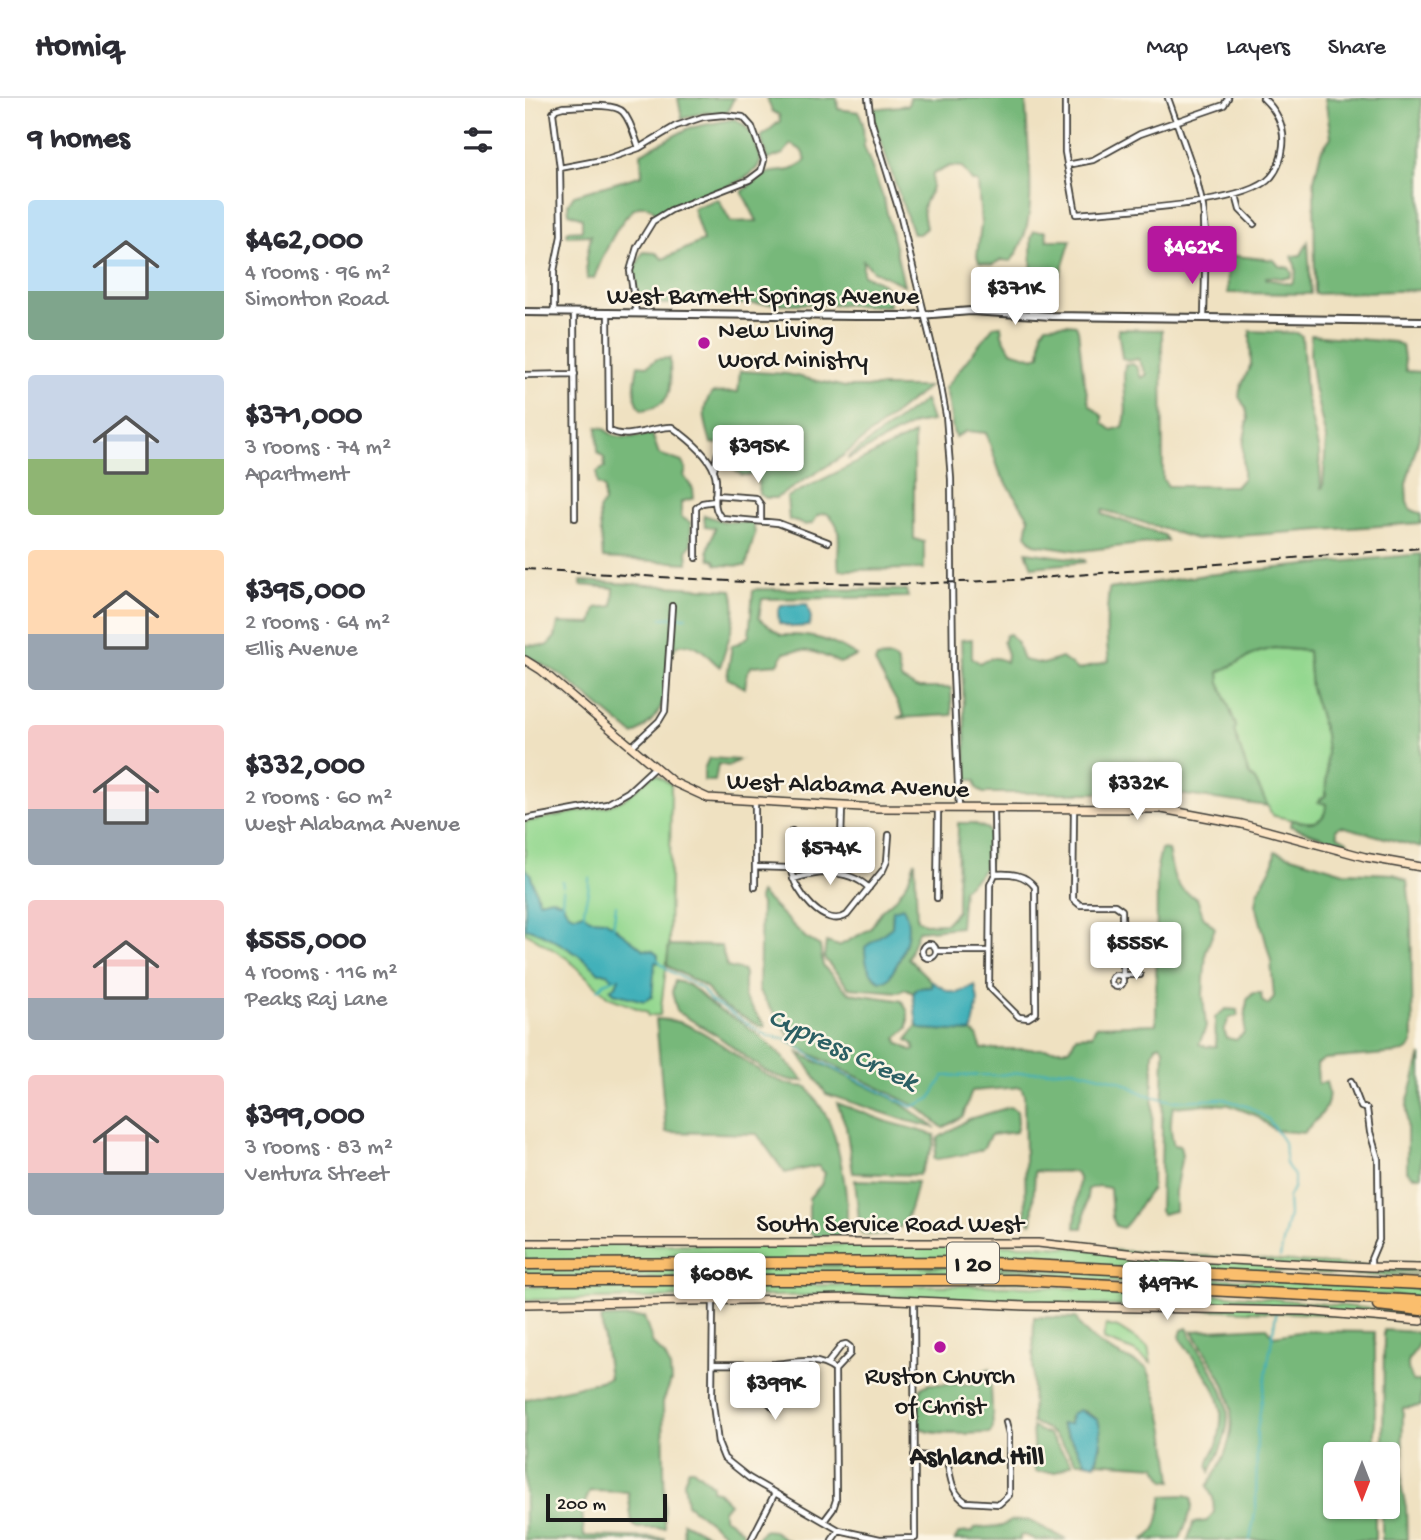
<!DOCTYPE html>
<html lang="en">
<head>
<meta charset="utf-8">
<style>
	:root { --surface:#fff; --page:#f2f2f3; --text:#2b2b33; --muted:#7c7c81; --line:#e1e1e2; --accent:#b5179e }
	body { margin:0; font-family:"Gochi Hand",sans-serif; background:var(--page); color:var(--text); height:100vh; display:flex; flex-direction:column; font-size:26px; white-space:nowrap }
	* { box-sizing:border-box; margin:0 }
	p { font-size:23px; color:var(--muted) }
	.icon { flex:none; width:38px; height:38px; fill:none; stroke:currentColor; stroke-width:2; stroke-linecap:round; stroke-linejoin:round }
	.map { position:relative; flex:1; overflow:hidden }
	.panel { display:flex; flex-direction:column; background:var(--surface); width:525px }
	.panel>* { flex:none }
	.needle { width:46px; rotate:180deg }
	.controls { position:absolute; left:798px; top:1344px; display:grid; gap:14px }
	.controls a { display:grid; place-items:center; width:77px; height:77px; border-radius:7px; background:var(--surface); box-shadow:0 2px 5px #0004; font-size:35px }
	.scale { position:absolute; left:21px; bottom:18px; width:121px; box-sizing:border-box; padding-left:7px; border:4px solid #1c1c1c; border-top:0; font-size:19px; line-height:24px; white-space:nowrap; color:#1c1c1c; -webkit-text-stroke:5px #fcf5e5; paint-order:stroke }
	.price { position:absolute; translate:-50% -60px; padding:0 16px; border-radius:7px; background:#fff; color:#222; font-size:23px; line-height:46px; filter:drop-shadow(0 2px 4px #0008) }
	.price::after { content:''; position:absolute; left:50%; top:42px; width:21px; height:16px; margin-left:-10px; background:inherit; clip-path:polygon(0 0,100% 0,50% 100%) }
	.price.current { background:var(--accent); color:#fff }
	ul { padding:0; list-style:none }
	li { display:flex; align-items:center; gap:21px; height:175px; padding:0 28px }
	li span { display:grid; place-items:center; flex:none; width:196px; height:140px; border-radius:7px; color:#555 }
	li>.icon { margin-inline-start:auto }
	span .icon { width:84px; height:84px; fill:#fffc; stroke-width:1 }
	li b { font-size:30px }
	h2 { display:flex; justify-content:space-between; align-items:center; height:84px; padding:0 28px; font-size:30px }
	header { display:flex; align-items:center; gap:42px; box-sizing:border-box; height:98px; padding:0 35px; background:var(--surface); border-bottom:2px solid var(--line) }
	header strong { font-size:33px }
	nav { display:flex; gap:38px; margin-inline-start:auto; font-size:24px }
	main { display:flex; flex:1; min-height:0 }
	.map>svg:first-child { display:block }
	.green { fill:#94d890; stroke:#587a56; stroke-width:2 }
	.forest { fill:#77b87a; stroke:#4a6a4b; stroke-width:2; fill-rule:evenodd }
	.water { fill:#3fb0b9; stroke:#2e666a; stroke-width:2 }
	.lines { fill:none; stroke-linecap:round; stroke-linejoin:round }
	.stream { stroke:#3fb0b9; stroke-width:2 }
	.minor-casing { stroke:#3c3a35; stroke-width:8 }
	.tertiary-casing { stroke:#3c3a35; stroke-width:10 }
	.secondary-casing { stroke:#3c3a35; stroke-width:10 }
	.motorway-casing { stroke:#3c3a35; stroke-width:13 }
	.minor { stroke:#fff; stroke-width:4.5 }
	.tertiary { stroke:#fff; stroke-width:6 }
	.secondary { stroke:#fde5c5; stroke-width:7 }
	.motorway { stroke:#fabe6d; stroke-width:10 }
	.rail { stroke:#1c1c1c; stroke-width:2; stroke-dasharray:10 5; stroke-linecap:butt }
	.poi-dot { fill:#b5179e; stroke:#fcf5e5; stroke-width:2.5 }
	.labels { text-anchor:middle; stroke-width:5; stroke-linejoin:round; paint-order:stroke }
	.shield { fill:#fcf5e5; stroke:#5f5d58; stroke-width:2 }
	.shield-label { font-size:24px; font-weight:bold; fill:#1c1c1c }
	.street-label { font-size:26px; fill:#1c1c1c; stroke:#fcf5e5 }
	.poi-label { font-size:26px; fill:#1c1c1c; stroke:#fcf5e5; text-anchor:start }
	.water-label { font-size:28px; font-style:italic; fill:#2c5f63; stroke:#fcf5e5 }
	.neighbourhood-label { font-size:28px; font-weight:bold; fill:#1c1c1c; stroke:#fcf5e5 }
</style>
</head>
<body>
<header>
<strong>Homiq</strong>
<nav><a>Map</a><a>Layers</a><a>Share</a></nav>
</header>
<main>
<section class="panel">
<h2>9 homes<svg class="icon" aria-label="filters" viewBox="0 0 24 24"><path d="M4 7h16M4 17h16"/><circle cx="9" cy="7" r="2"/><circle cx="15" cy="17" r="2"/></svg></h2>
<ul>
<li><span style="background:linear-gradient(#bfe0f5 65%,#7fa58c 0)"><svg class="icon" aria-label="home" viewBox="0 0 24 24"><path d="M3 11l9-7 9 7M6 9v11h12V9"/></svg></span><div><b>$462,000</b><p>4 rooms · 96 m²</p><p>Simonton Road</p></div></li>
<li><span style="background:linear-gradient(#c9d6e8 60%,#8fb573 0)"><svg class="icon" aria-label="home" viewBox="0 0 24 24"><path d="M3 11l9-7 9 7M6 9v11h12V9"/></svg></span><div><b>$371,000</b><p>3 rooms · 74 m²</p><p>Apartment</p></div></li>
<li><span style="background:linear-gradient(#ffd9b3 60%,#9aa5b1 0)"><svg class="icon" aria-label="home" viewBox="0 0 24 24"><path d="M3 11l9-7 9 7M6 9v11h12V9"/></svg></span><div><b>$395,000</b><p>2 rooms · 64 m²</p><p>Ellis Avenue</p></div></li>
<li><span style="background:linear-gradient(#f6c9c9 60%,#9aa5b1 0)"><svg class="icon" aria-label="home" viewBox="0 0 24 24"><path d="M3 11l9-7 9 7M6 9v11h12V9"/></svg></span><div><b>$332,000</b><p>2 rooms · 60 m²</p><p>West Alabama Avenue</p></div></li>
<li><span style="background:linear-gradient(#f6c9c9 70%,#9aa5b1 0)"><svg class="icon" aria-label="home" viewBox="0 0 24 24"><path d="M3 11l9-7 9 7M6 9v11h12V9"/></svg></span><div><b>$555,000</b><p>4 rooms · 116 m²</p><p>Peaks Raj Lane</p></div></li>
<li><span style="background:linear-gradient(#f6c9c9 70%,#9aa5b1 0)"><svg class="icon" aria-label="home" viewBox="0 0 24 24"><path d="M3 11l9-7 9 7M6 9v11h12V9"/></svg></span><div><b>$399,000</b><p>3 rooms · 83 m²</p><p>Ventura Street</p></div></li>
</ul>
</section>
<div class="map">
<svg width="896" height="1442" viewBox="0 0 896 1442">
	<rect width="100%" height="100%" fill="#fcf5e5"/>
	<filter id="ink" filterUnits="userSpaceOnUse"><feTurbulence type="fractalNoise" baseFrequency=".0143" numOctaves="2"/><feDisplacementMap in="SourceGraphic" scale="14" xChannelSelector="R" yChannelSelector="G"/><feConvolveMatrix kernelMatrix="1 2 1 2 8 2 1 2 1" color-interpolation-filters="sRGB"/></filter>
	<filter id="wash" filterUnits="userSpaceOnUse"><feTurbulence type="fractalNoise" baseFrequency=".00686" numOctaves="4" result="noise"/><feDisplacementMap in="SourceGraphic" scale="28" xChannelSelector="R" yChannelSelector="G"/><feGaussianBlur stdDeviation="1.57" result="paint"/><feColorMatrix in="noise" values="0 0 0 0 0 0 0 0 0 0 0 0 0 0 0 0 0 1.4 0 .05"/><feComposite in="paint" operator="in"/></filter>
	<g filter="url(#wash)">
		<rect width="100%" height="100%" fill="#efe1c1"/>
		<path class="green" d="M749 550 783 553 786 590 800 636 802 654 801 697 795 701 801 706C802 737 767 720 749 718L746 715 730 682 724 677 709 633 711 628 695 585 694 574 731 555Z
			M129 676 134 678 146 687 144 847 135 917 123 918 122 914 83 899 43 861 0 834V724L83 708 98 702Z
			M0 1146 508 1147 896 1172 867 1174 801 1172 896 1176 857 1178 721 1172 0 1163Z
			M344 1168 505 1171 896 1190V1199L574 1184 0 1180V1169Z
			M81 1186 499 1188 718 1198 896 1216V1220L316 1197 0 1202V1189Z
			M581 1227 593 1230 623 1249 626 1265 608 1253 578 1242Z"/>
		<path class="forest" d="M153 0H209L202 14 177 15 157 21Z
			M242 0H312L313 11 334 14 338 25 339 48 359 102 379 187 348 173 338 162V177C361 187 361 182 364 208L289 206H127L115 203 108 174 118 154 131 155 138 161 178 143 168 110 193 101 206 124 232 123 217 94C224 89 232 79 240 76 255 70 268 78 281 61L276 52 266 46 258 56 242 62 236 39 255 23 254 17 247 13Z
			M385 0H501C500 49 519 122 486 163L476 162 467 167 454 164 452 158 456 126 453 85 447 83 437 69 425 68 408 76C407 81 408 88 406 92 396 110 397 109 401 130L394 136H388L351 30 347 11 383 7Z
			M800 0H896V192L790 196 789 82 796 53 806 39Z
			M209 21C226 27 231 46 236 61 232 87 168 97 147 108 142 111 138 115 133 118 108 79 76 163 69 180L62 181 61 164 66 137 42 138V133L57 132V120L44 115 43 106 49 97 117 77 116 55 164 30Z
			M509 133H521L522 142H546L535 177 521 187 520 204 510 203 507 196 506 140Z
			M783 144 786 196 703 195 702 157 749 162 754 168 764 170 767 175 766 179C758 182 750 178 741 179V181L767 186C773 175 771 169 767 158L776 157Z
			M542 226 551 227 553 232 558 275 564 306 578 319V325L587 332 598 329C605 309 596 288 600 267L607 266 612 269 616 280 622 277 613 261 604 263 597 260 593 231 637 232 638 381 643 388H711L718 380V347L723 321 721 310 714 299 715 291 726 266 725 233 772 235 777 238 781 297 794 354 796 390 798 389 801 341 789 289 785 257 786 237 869 244 877 247 881 273 896 274V332L881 386 882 403 885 411 896 416V425L671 441 578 412 577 416 639 437 642 443 555 453 509 446 501 437 504 420 475 375 461 335 442 333 430 339C424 323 426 306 420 290L469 228 476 227 477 237 486 253 509 260 515 257 517 233 521 227Z
			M145 260C145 288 151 307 117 312 106 299 110 283 113 267L122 268 132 261Z
			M215 273 262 276 320 289H403L318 358 251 400H241L234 396 233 382 229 377H217L208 370V356H227L228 350 186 345C181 326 174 311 187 295L213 294Z
			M400 302 407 323 389 326 323 361V359Z
			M72 329 79 330C90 344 111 339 127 336L134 356 157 364 161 372 159 378 168 391 169 400 156 404V419L166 425V447L162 452 163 465 78 460 74 412 79 404V390L72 386V374L80 369 79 360 73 354Z
			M389 336V441L399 444V471L314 472C310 452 322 428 301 415L293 417 288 425 281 427 264 422 262 399Z
			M179 417 197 423 228 425 230 435 221 468 194 467 191 466 190 462 185 461 183 452 190 430 180 428Z
			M501 454 560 462V464L507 469Z
			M896 456V750L816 728 811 731 813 738 822 743 823 748 765 728 766 722C781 725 801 729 801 706L793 704 801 697 802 654 800 636 786 590 783 553 749 550 731 555 694 574 695 585 711 628 709 633 724 677 730 682 743 708 645 695H458L452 690 450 682H444L442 679 436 542 447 541V560L455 565C465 559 471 558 481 564L482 556 478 544 481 537 485 536 492 545 498 562 518 566 537 560 553 572 584 563C580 538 581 517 584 491L680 477Z
			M56 483 207 492C215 517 202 545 195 569 178 556 176 542 151 548 130 583 156 606 109 637L35 576 0 557V547L22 548 30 539 33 525 67 526 71 510 88 508 89 490 56 487Z
			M232 491 381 492 383 499 237 501 234 520 256 537C289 536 303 541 332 558L315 565C296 556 280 548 259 555L253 566 227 568 222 575 220 590 202 580 207 547 214 545 224 538 228 493Z
			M366 559 372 563 376 581 391 590H426L427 617 373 620 379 617 350 565 352 560Z
			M184 660 214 662 203 668 193 666 190 683H179V671Z
			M433 725H448L463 731C473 762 460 772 438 791L435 829 393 833 383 860 406 883 407 889 392 890 388 895 380 891 374 894 324 890 299 860 301 844 314 848 345 831 357 812 371 800 383 783 390 763 392 821 400 826 421 825 432 813ZM368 812 381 816C385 841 377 861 362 882L355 883 348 878 343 847 353 841 367 829Z
			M636 751 643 752C648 774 647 791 672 800L678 818 690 830 681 853 678 897 681 929 674 946 682 949 691 948 690 919 701 911 712 912 713 918 704 920 699 933 702 940 711 942 719 935 722 902 728 895H736L737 903 743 907 749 900 746 863 731 807 733 794 748 766 750 753 819 774 869 776 882 783 886 816 888 944 884 951 874 955 800 961 792 966 793 986 801 984C810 1009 794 1019 778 1035L750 1032 730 1017 704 1007 684 1006 648 1009C645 1020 645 1036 649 1047L655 1048 657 1057 650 1093V1113L637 1116 635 1113 639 951 635 946 631 948 628 955 627 1091C615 1103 611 1118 598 1130L591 1128 587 1119 585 1090 573 1088 563 1091 558 1130H550L554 1080 551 1075C538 1072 524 1075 510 1073L507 1124 505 1125 501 1119 499 997 496 989 447 993 438 1018 418 1030 393 1009 272 949 234 893 236 806 233 801 235 795 281 840 295 848 298 868 323 894C329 897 365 900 377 903L383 914V930L372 939 373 945 388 953 390 951 388 946 382 942 392 927 395 931 447 934 452 938 457 951H545L551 938 567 937 571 928 631 926 632 769Z
			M144 847 196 848 202 869 219 873V899L240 928 239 930 201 910 190 902 181 889 144 869 142 865Z
			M150 883C172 887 174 898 190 909 199 916 210 920 219 926 242 942 261 962 279 983 243 984 218 955 191 937 178 929 165 922 152 913L147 894Z
			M131 921C191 921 223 986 282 989 289 999 297 1010 303 1021 314 1043 329 1118 318 1138L290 1139 284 1133V1100L296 1087 300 1075 293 1068 260 1075 232 1036 141 1034Z
			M274 955 371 1002 411 1030 383 1023 301 996Z
			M896 957V1078H888L882 1073V1006Z
			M312 1005 363 1024 410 1037 409 1046 394 1077 328 1075 321 1028Z
			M485 1009 492 1013 493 1024 491 1034 466 1037C461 1042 461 1049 456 1052 453 1054 412 1062 409 1061L413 1040 444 1021Z
			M330 1082 392 1084C388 1102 383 1133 361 1137 353 1138 345 1136 337 1136L335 1133Z
			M119 1219 128 1246 140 1258 145 1270 146 1283 138 1304 140 1430H111L107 1425 103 1394 65 1393 57 1411 59 1438 140 1440V1442H0V1302C28 1292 57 1290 84 1280L76 1220Z
			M509 1219 551 1220C560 1245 599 1259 622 1270 637 1306 643 1344 647 1383L640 1382 631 1368 572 1364 573 1353 576 1348 573 1322 559 1313 544 1320 545 1326 536 1327 561 1364H551C538 1347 528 1330 507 1325Z
			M741 1229 749 1238 779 1233 850 1234V1356H810V1409H850V1442H663L668 1425 682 1423 689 1414 688 1400 682 1388C706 1354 716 1319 696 1280 688 1264 676 1250 668 1233Z
			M662 1230C679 1264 713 1297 700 1338 697 1350 690 1362 685 1374 680 1363 690 1354 693 1344 695 1334 697 1321 696 1311 692 1285 667 1262 655 1239L657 1232Z
			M859 1232 891 1234 895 1239C893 1258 874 1258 888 1283H896V1308L878 1310 877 1392 881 1409 882 1442H857V1409H863V1356H858Z
			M465 1270 468 1330 465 1335C453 1335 400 1339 395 1329 391 1320 394 1300 396 1290L404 1286H449L455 1274Z
			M507 1329 524 1337 547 1366 531 1374H510Z
			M164 1371H168L187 1387V1392L192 1393 204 1405 198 1412V1419L204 1422 218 1434 217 1438 208 1442 162 1406 159 1383Z
			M661 1397 667 1400V1410L655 1441 618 1442C635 1434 634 1415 638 1398Z
			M503 1422 542 1442H512L499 1437 495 1438V1442H430L434 1435 448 1434 449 1430 477 1428 485 1423Z
			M158 1424 189 1440 191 1442H159Z
			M238 1432 248 1433 262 1442H231Z"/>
		<path class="water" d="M282 506 286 520 284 528 267 529 254 525 253 514 256 507Z
			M0 770 5 775 14 803 26 800 38 805C41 815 48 820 58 815L65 821 80 822 118 851 128 853 133 857V865L130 864 127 899 119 903 89 895 85 891 91 887 94 880H87L82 875H74C60 859 21 835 0 830Z
			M378 809C390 832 378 858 365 878L362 882 355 883C342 875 340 863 340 849L367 829 368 812Z
			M406 883 423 893 432 895 450 887 453 903 447 934 395 931 392 927 388 896 392 890 407 889Z
			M554 1312 573 1322C579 1339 575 1351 570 1366L561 1364 536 1326H545L546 1316Z"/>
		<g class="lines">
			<path class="stream" d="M136 520 161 519
				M37 783 38 788
				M37 805 38 792
				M59 817C58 805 65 796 64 780
				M88 830 91 807
				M133 862 143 872 177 891 186 903 243 938 261 941 298 965 387 1009 405 1001 419 978 470 977 548 971 595 983 619 996 647 1003 699 1001 724 1009 743 1021 759 1044 761 1066 769 1078V1088L763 1100 764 1117 755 1159
				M73 892 79 885 92 880
				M725 1442 731 1410 732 1332 751 1216"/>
		</g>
	</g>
	<g filter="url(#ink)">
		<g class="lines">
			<defs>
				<path id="minor" d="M343 0 346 22 375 116 413 273 421 317 426 381 428 574 434 710
					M540 0V54L551 116C592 112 722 108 746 79 753 71 757 58 758 48 760 29 752 13 738 0
					M643 0 671 79 678 109 681 134 679 220
					M542 67 568 62 615 36 699 7 703 0
					M35 70 82 61 114 50 151 28 178 19 198 17 218 19 227 29 239 62 236 73 224 82 146 112 128 123 112 149 105 173 111 215
					M711 97 715 112 729 126
					M678 122 679 152
					M29 214V173L36 138 35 70 28 15 31 11 38 9C52 9 89 4 98 14 106 23 110 39 114 50
					M49 214 50 420
					M83 215 84 332C102 344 127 328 147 329 161 339 183 356 189 373 196 388 183 408 197 420L253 425 303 444
					M0 277 50 276
					M189 371 193 354 197 352 225 353
					M190 397 231 400 236 407V422
					M171 460V410L177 405 190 403
					M106 649 134 623 140 613 147 508
					M230 704V789
					M469 711 470 776 465 787 464 889 494 919 503 920 511 915V911L510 789C500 776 486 775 470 776
					M549 711 548 801 555 807H590L597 812 598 877
					M0 721 82 706 103 694 130 669
					M267 733C266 746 264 760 266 772 269 793 300 832 322 817L358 772 362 763 364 737
					M230 769 265 770
					M315 776 317 709
					M268 781C294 773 324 771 344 790
					M412 800 413 711
					M397 853a7 7 0 1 1 14 0a7 7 0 1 1-14 0Z
					M411 853H464
					M586 883a6 6 0 1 1 12 0a6 6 0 1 1-12 0Z
					M598 877H615
					M826 983 836 1009 842 1011 845 1034 853 1061 854 1142 846 1161V1168
					M188 1202 187 1298 193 1345 199 1360 224 1380 314 1432 355 1441 390 1440
					M389 1203 390 1440
					M188 1266C208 1266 230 1267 250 1266 272 1264 291 1258 310 1272L311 1402 308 1411 299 1423
					M302 1266 317 1247 321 1246 325 1249V1256L310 1272
					M250 1301 256 1306 250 1311 245 1306 250 1301V1266
					M389 1357 417 1359 422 1363C426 1378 425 1394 441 1404L474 1406 484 1397V1336L481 1324
					M226 1442 250 1395
					M307 1442 314 1432"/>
				<path id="tertiary" d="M0 214 331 218H382L446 213 527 218 896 223"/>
				<path id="secondary" d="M0 562 16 572 148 684 183 700 353 710 637 711 717 726 840 759 896 769
					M0 1145H513L628 1158 846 1169 896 1170
					M0 1206 329 1200 500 1208 779 1213 896 1223"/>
				<path id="motorway" d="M0 1166 443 1164 896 1186
					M0 1182H491L896 1203
					M853 1207 896 1212"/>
			</defs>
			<use href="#minor" class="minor-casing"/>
			<use href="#tertiary" class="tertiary-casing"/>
			<use href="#secondary" class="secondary-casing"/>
			<use href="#motorway" class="motorway-casing"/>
			<use href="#minor" class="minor"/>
			<use href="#tertiary" class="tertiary"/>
			<use href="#secondary" class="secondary"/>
			<use href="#motorway" class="motorway"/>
			<path class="rail" d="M0 471 220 484 383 486 488 482 896 450"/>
		</g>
	</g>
	<g class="poi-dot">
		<circle cx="179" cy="245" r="7"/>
		<circle cx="415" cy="1249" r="7"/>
	</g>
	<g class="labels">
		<rect class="shield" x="422" y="1144.5" width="52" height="41" rx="5"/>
		<g class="shield-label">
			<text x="448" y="1173">I 20</text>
		</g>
		<g class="street-label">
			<text x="238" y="205">West Barnett Springs Avenue</text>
			<text transform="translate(323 685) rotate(2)" y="9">West Alabama Avenue</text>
			<text x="365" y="1133">South Service Road West</text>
		</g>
		<g class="poi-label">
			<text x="193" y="239">New Living<tspan x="193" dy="30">Word Ministry</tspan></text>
			<text x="415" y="1285" text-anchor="middle">Ruston Church<tspan x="415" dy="30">of Christ</tspan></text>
		</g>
		<g class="water-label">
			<text transform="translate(319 949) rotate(25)" y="10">Cypress Creek</text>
		</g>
		<g class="neighbourhood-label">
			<text x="452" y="1366">Ashland Hill</text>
		</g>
	</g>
</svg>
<div class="controls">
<a><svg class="needle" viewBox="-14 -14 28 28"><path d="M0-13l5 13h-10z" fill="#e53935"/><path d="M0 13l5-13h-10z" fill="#7c7c81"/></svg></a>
</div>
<div class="scale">200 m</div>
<b class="price current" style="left:667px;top:188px">$462K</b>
<b class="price" style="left:490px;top:229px">$371K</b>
<b class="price" style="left:233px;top:387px">$395K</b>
<b class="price" style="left:612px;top:724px">$332K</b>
<b class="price" style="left:305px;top:789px">$574K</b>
<b class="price" style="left:611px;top:884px">$555K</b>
<b class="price" style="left:195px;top:1215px">$608K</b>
<b class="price" style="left:642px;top:1224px">$497K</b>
<b class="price" style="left:250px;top:1324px">$399K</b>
</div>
</main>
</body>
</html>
